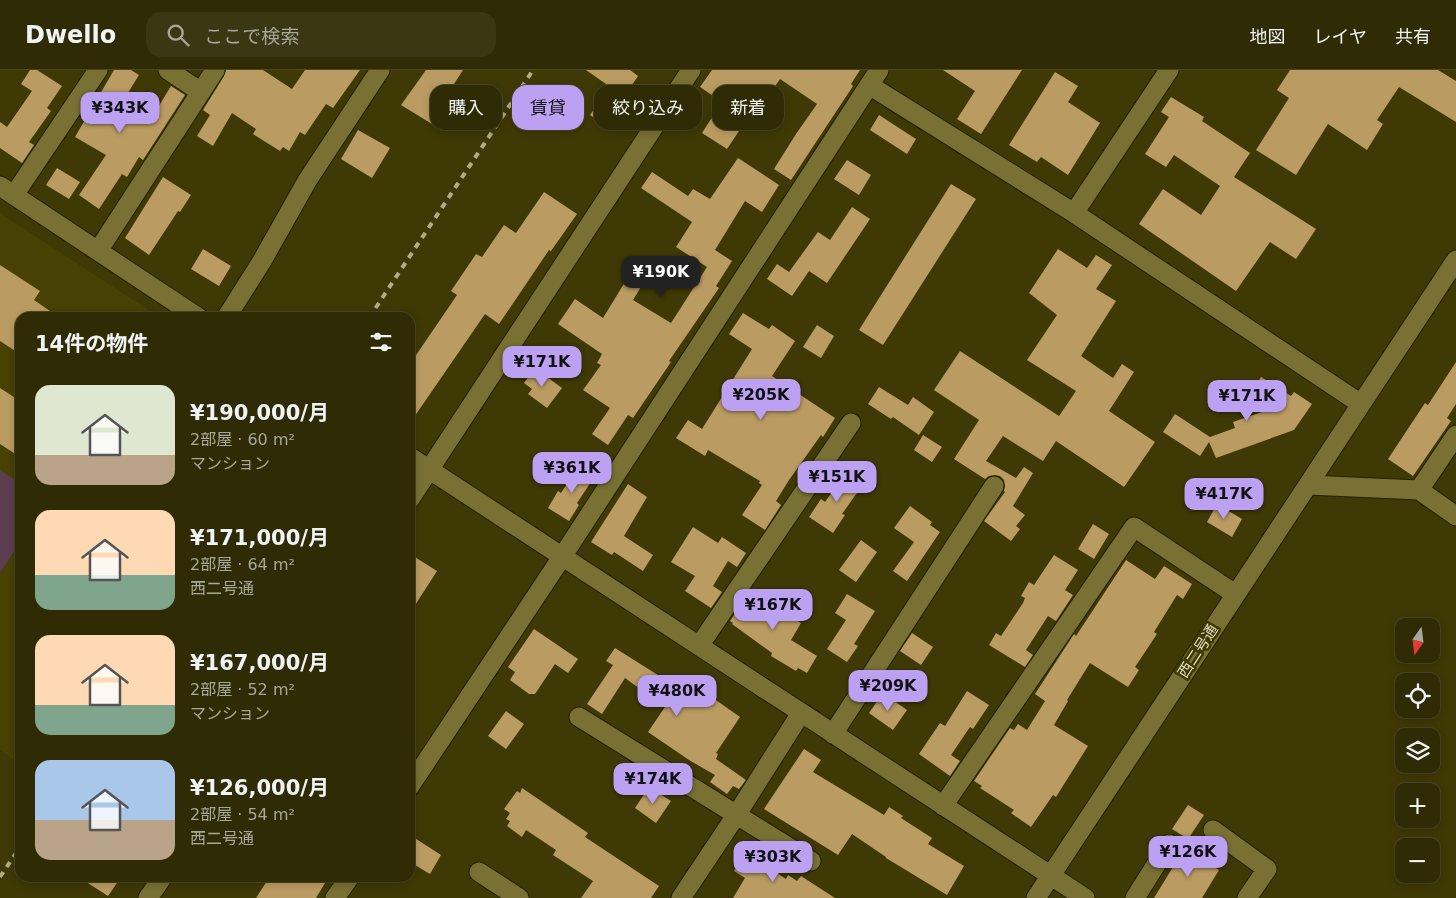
<!DOCTYPE html>
<html lang="ja">
<head>
<meta charset="utf-8">
<style>
	:root { --surface:#2f2b04; --page:#3b3713; --text:#f1f3f6; --muted:#a7a79a; --line:#4a4726; --accent:#bca0f2 }
	body { margin:0; font-family:"DejaVu Sans","Noto Sans JP",sans-serif; background:var(--page); color:var(--text); height:100vh; display:flex; flex-direction:column; font-size:19px; white-space:nowrap }
	* { box-sizing:border-box; margin:0 }
	p { font-size:16px; color:var(--muted) }
	.icon { flex:none; width:28px; height:28px; fill:none; stroke:currentColor; stroke-width:2; stroke-linecap:round; stroke-linejoin:round }
	.map { position:relative; flex:1; overflow:hidden }
	.sheet { position:absolute; left:15px; top:242px; width:400px; height:570px; display:flex; flex-direction:column; background:var(--surface); border-radius:15px; box-shadow:0 2px 8px #0003,0 0 0 1px var(--line) }
	.sheet>* { flex:none }
	.banner { position:absolute; left:430px; top:15px; width:475px; height:45px; display:flex; gap:10px }
	.needle { width:32px; rotate:194deg }
	.tools { position:absolute; left:1395px; top:548px; display:grid; gap:10px }
	.tools a { display:grid; place-items:center; width:45px; height:45px; border-radius:10px; background:var(--surface); box-shadow:0 2px 8px #0003,0 0 0 1px var(--line); font-size:25px }
	.price { position:absolute; translate:-50% -42px; padding:0 11px; border-radius:10px; background:var(--accent); color:#111; font-size:16px; line-height:32px; filter:drop-shadow(0 1px 2px #0008) }
	.price::after { content:''; position:absolute; left:50%; top:30px; width:15px; height:11px; margin-left:-8px; background:inherit; clip-path:polygon(0 0,100% 0,50% 100%) }
	.price.selected { background:#222; color:#fff }
	ul { padding:0; list-style:none }
	li { display:flex; align-items:center; gap:15px; height:125px; padding:0 20px }
	li span { display:grid; place-items:center; flex:none; width:140px; height:100px; border-radius:15px; color:#555 }
	li>.icon { margin-inline-start:auto }
	span .icon { width:60px; height:60px; fill:#fffc; stroke-width:1 }
	li b { font-size:21px }
	h2 { display:flex; justify-content:space-between; align-items:center; height:60px; padding:0 20px; font-size:21px }
	.pill { padding:0 18px; border-radius:15px; background:var(--surface); box-shadow:0 2px 8px #0003,0 0 0 1px var(--line); font-size:18px; line-height:45px }
	.pill.selected { background:var(--accent); color:#111 }
	header { display:flex; align-items:center; gap:30px; box-sizing:border-box; height:70px; padding:0 25px; background:var(--surface); border-bottom:1px solid var(--line) }
	header strong { font-size:24px }
	nav { display:flex; gap:28px; margin-inline-start:auto; font-size:18px }
	.search { width:350px; height:45px; background:var(--page); display:flex; align-items:center; gap:12px; box-sizing:border-box; padding:0 18px; border-radius:15px; color:var(--muted); font-size:19px }
	.map>svg:first-child { display:block }
	.built { fill:#474104 }
	.green { fill:#5d3e50 }
	.building { fill:#ba9c62 }
	.lines { fill:none; stroke-linecap:round; stroke-linejoin:round }
	.minor-casing { stroke:#242000; stroke-width:21 }
	.minor { stroke:#787133; stroke-width:19 }
	.rail { stroke:#b0ac86; stroke-width:4; stroke-dasharray:6 6; stroke-linecap:butt }
	.labels { text-anchor:middle; stroke-width:5; stroke-linejoin:round; paint-order:stroke }
	.street-label { font-size:15px; fill:#e1debe; stroke:#3f3906 }
</style>
</head>
<body>
<header>
<strong>Dwello</strong>
<div class="search"><svg class="icon" aria-label="search" viewBox="0 0 24 24"><circle cx="10" cy="10" r="6"/><path d="M15 15l6 6"/></svg>ここで検索</div>
<nav><a>地図</a><a>レイヤ</a><a>共有</a></nav>
</header>
<div class="map">
<svg width="1456" height="828" viewBox="0 0 1456 828">
	<rect width="100%" height="100%" fill="#3f3906"/>
	<path class="built" d="M0 143 159 247 20 248V694L0 680Z"/>
	<path class="green" d="M0 400 20 413V472L0 503Z"/>
	<path class="building" d="M30 0H37L62 16 47 38 51 41 29 72 34 75 22 93 0 78V52L7 57 32 21 21 14Z
		M114 0H131L139 5 118 39 142 54 144 51 148 54 171 16 185 25 143 90 139 87 127 107 122 104 99 139 79 125 106 85 75 67Z
		M226 0H263L292 19 305 0H360L333 38 326 34 305 65 300 62 289 81 283 77 280 81 253 64 256 59 232 43 213 76 197 66 210 45 203 40 224 6Z
		M426 0H463L441 34 444 35 432 54 401 35Z
		M586 0H630L638 6 628 21 633 25 611 59 590 45 597 35 594 33 606 14Z
		M712 0H860L851 14 853 16 791 110 774 99 796 64 817 34 780 9 751 51 747 49 727 79 702 63 722 32 700 17Z
		M943 0H1022L981 64 957 49 975 21Z
		M1290 0H1438L1456 11V52L1399 17 1377 50 1383 54 1367 80 1328 54 1296 105 1256 80 1289 28 1277 20Z
		M1055 2 1078 16 1068 32 1100 53 1068 105 1041 87 1037 92 1009 75Z
		M1171 27 1204 47 1202 51 1250 83 1234 107 1316 159 1296 189 1270 172 1236 221 1139 154 1163 119 1201 145 1220 116 1174 85 1166 97 1145 84 1169 47 1161 42Z
		M879 45 916 69 907 84 870 60Z
		M358 60 390 78 372 108 341 89Z
		M738 88 779 115 762 142 745 131 715 180 732 191 716 216 719 218 669 291 671 292 633 348 628 345 608 375 592 364 610 338 583 320 601 295 597 293 602 284 558 254 575 229 603 248 633 199 647 207 633 230 671 253 707 197 676 177 692 152 641 118 652 102 688 126 693 119 710 129Z
		M847 90 871 105 859 125 834 109Z
		M57 98 80 112 69 129 46 115Z
		M163 107 191 125 180 142 178 141 149 185 125 168Z
		M951 114 976 129 883 275 859 260Z
		M544 122 577 144 551 181 549 180 499 254 485 244 410 353V294L457 225 451 221 476 184 482 187 504 155 516 163Z
		M852 137 870 149 827 213 809 201 792 226 767 209 777 194 789 202 818 162 830 170Z
		M203 179 231 196 219 216 191 199Z
		M1058 179 1087 198 1096 185 1112 195 1096 219 1116 231 1081 286 1113 308 1122 294 1134 302 1109 341 1155 372 1124 417 1056 371 1043 391 1003 366 986 391 1016 408 1024 397 1033 403 1013 436 1025 445 1016 456 1020 459 1011 471 984 451 1005 422 1004 421 1005 416 1004 410 1000 406 995 405 989 406 985 409 954 389 979 350 934 320 960 281 1059 346 1076 321 1027 290 1057 245 1029 223Z
		M0 195 40 221 34 230 60 248H20V284L0 271Z
		M743 243 769 259 772 255 795 271 772 306 835 348 823 367 821 365 789 410 776 431 781 435 765 460 742 445 762 415 759 413 760 411 708 380 705 386 676 368 688 350 702 359 752 279 729 264Z
		M817 255 834 266 821 288 803 277Z
		M1456 292V334L1447 348 1451 351 1413 406 1388 389 1425 333 1428 335Z
		M535 298 562 318 547 338 528 324 532 319 524 313Z
		M1261 307 1291 326 1294 322 1312 334 1294 360 1216 388 1209 372 1200 386 1163 362 1175 344 1210 367 1235 358 1233 352 1265 341 1242 326 1251 312 1256 315Z
		M879 317 908 335 913 327 934 342 919 365 893 347 891 349 868 334Z
		M0 318 20 331V387L0 374Z
		M923 365 942 377 932 392 914 380Z
		M579 395 595 406 577 433 579 435 569 451 548 438 558 421 561 423Z
		M847 401 864 413 842 444 845 445 833 463 809 447 821 429 825 432Z
		M628 414 647 427 624 466 653 485 643 501 614 482 612 485 591 472Z
		M1217 434 1242 449 1232 467 1207 452Z
		M910 436 932 452 930 455 940 462 907 511 893 501 914 472 894 458Z
		M1093 454 1109 464 1094 489 1078 479Z
		M693 457 718 473 722 467 746 483 737 497 728 491 713 516 722 522 711 538 685 521 695 506 671 492Z
		M861 470 877 482 856 512 839 500Z
		M410 484 437 501 410 543Z
		M1054 485 1078 500 1065 520 1073 525 1056 551 1048 546 1026 580 1033 585 1025 597 989 575 996 563 1001 566 1023 533 1025 528 1021 526 1029 512 1034 515Z
		M1126 490 1155 509 1164 496 1192 514 1183 529 1177 525 1154 562 1157 564 1135 597 1139 600 1128 617 1090 593 1067 630 1068 631 1054 655 1088 676 1056 727 1053 725 1031 757 1011 743 1014 740 980 718 982 716 974 711 1010 658 1014 660 1018 654 1027 660 1045 631 1035 624 1074 564 1076 566Z
		M752 519 767 528 765 532 801 553 791 570 817 586 807 603 798 598 796 601 771 586 772 583 732 554 733 553 730 551Z
		M847 524 875 541 854 574 858 576 847 592 827 579 846 550 835 543Z
		M534 559 578 589 568 603 555 594 535 624H529L510 610 515 602 508 597Z
		M912 563 933 577 921 595 900 581Z
		M615 578 680 619 682 614 711 632 713 628 740 647 716 683 718 684 716 689 746 710 739 719 733 716 727 724 710 712 715 705 689 690 648 662 665 637 625 608 602 644 587 634 613 595 606 591Z
		M967 621 989 635 973 659 970 657 951 685 960 691 950 706 919 684 940 653 945 656Z
		M883 623 907 640 893 660 869 643Z
		M506 641 524 654 506 679 488 666Z
		M804 679 821 690 813 702 884 745 889 737 903 746 901 748 932 768 928 774 964 796 947 825 886 788V787L852 764 838 785 764 739Z
		M649 717 671 731 656 753 635 738Z
		M522 718 588 763 585 767 659 816 651 828H581L593 811 553 785 556 780 526 760 522 767 507 756 510 751 506 749 510 743 504 739 517 721 520 723Z
		M1188 735 1204 745 1188 769 1172 759Z
		M410 765 441 785 430 804 410 792Z
		M1184 779 1219 800 1202 828H1154Z
		M746 783 786 809 788 805 797 811 801 806 835 828H733L745 808 734 801Z
		M80 808H109L117 813 108 826Z
		M269 808H316L325 813 316 828H256Z"/>
	<g class="lines">
		<defs>
			<path id="minor" d="M168 0 201 22
				M869 15 1074 143 1361 334
				M0 116 199 248
				M14 125 98 0
				M1074 143 1169 0
				M98 181 215 0
				M226 248 262 191 307 111 380 0
				M410 387 1085 828
				M1308 415 1419 420 1456 365
				M1419 420 1456 446
				M410 429 691 0
				M699 576 851 353
				M579 647 811 791
				M833 664 994 416
				M410 716 562 487 879 0
				M943 736 1134 457 1235 524
				M1213 760 1267 799 1247 828
				M479 802 519 828
				M148 828 162 808
				M335 828 349 808
				M681 828 737 744 801 643
				M1036 828 1456 190
				M1135 828 1169 774"/>
		</defs>
		<use href="#minor" class="minor-casing"/>
		<use href="#minor" class="minor"/>
		<path class="rail" d="M369 248 533 0
			M0 807 20 777"/>
	</g>
	<g class="labels">
		<g class="street-label">
			<text transform="translate(1198 581) rotate(-57)" y="5">西二号通</text>
		</g>
	</g>
</svg>
<div class="tools">
<a><svg class="needle" viewBox="-14 -14 28 28"><path d="M0-13l5 13h-10z" fill="#e53935"/><path d="M0 13l5-13h-10z" fill="#a7a79a"/></svg></a>
<a><svg class="icon" aria-label="locate" viewBox="0 0 24 24"><circle cx="12" cy="12" r="6"/><path d="M12 2v4M12 18v4M2 12h4M18 12h4"/></svg></a>
<a><svg class="icon" aria-label="layers" viewBox="0 0 24 24"><path d="M12 4l9 5-9 5-9-5zM3 14l9 5 9-5"/></svg></a>
<a>+</a>
<a>−</a>
</div>
<b class="price" style="left:120px;top:64px">¥343K</b>
<b class="price selected" style="left:661px;top:228px">¥190K</b>
<b class="price" style="left:542px;top:318px">¥171K</b>
<b class="price" style="left:761px;top:351px">¥205K</b>
<b class="price" style="left:1247px;top:352px">¥171K</b>
<b class="price" style="left:572px;top:424px">¥361K</b>
<b class="price" style="left:837px;top:433px">¥151K</b>
<b class="price" style="left:1224px;top:450px">¥417K</b>
<b class="price" style="left:773px;top:561px">¥167K</b>
<b class="price" style="left:888px;top:642px">¥209K</b>
<b class="price" style="left:677px;top:647px">¥480K</b>
<b class="price" style="left:653px;top:735px">¥174K</b>
<b class="price" style="left:1188px;top:808px">¥126K</b>
<b class="price" style="left:773px;top:813px">¥303K</b>
<div class="banner">
<a class="pill">購入</a>
<a class="pill selected">賃貸</a>
<a class="pill">絞り込み</a>
<a class="pill">新着</a>
</div>
<section class="sheet">
<h2>14件の物件<svg class="icon" aria-label="filters" viewBox="0 0 24 24"><path d="M4 7h16M4 17h16"/><circle cx="9" cy="7" r="2"/><circle cx="15" cy="17" r="2"/></svg></h2>
<ul>
<li><span style="background:linear-gradient(#dfe7d0 70%,#b9a48a 0)"><svg class="icon" aria-label="home" viewBox="0 0 24 24"><path d="M3 11l9-7 9 7M6 9v11h12V9"/></svg></span><div><b>¥190,000/月</b><p>2部屋 · 60 m²</p><p>マンション</p></div></li>
<li><span style="background:linear-gradient(#ffd9b3 65%,#7fa58c 0)"><svg class="icon" aria-label="home" viewBox="0 0 24 24"><path d="M3 11l9-7 9 7M6 9v11h12V9"/></svg></span><div><b>¥171,000/月</b><p>2部屋 · 64 m²</p><p>西二号通</p></div></li>
<li><span style="background:linear-gradient(#ffd9b3 70%,#7fa58c 0)"><svg class="icon" aria-label="home" viewBox="0 0 24 24"><path d="M3 11l9-7 9 7M6 9v11h12V9"/></svg></span><div><b>¥167,000/月</b><p>2部屋 · 52 m²</p><p>マンション</p></div></li>
<li><span style="background:linear-gradient(#a9c7e8 60%,#b9a48a 0)"><svg class="icon" aria-label="home" viewBox="0 0 24 24"><path d="M3 11l9-7 9 7M6 9v11h12V9"/></svg></span><div><b>¥126,000/月</b><p>2部屋 · 54 m²</p><p>西二号通</p></div></li>
</ul>
</section>
</div>
</body>
</html>
